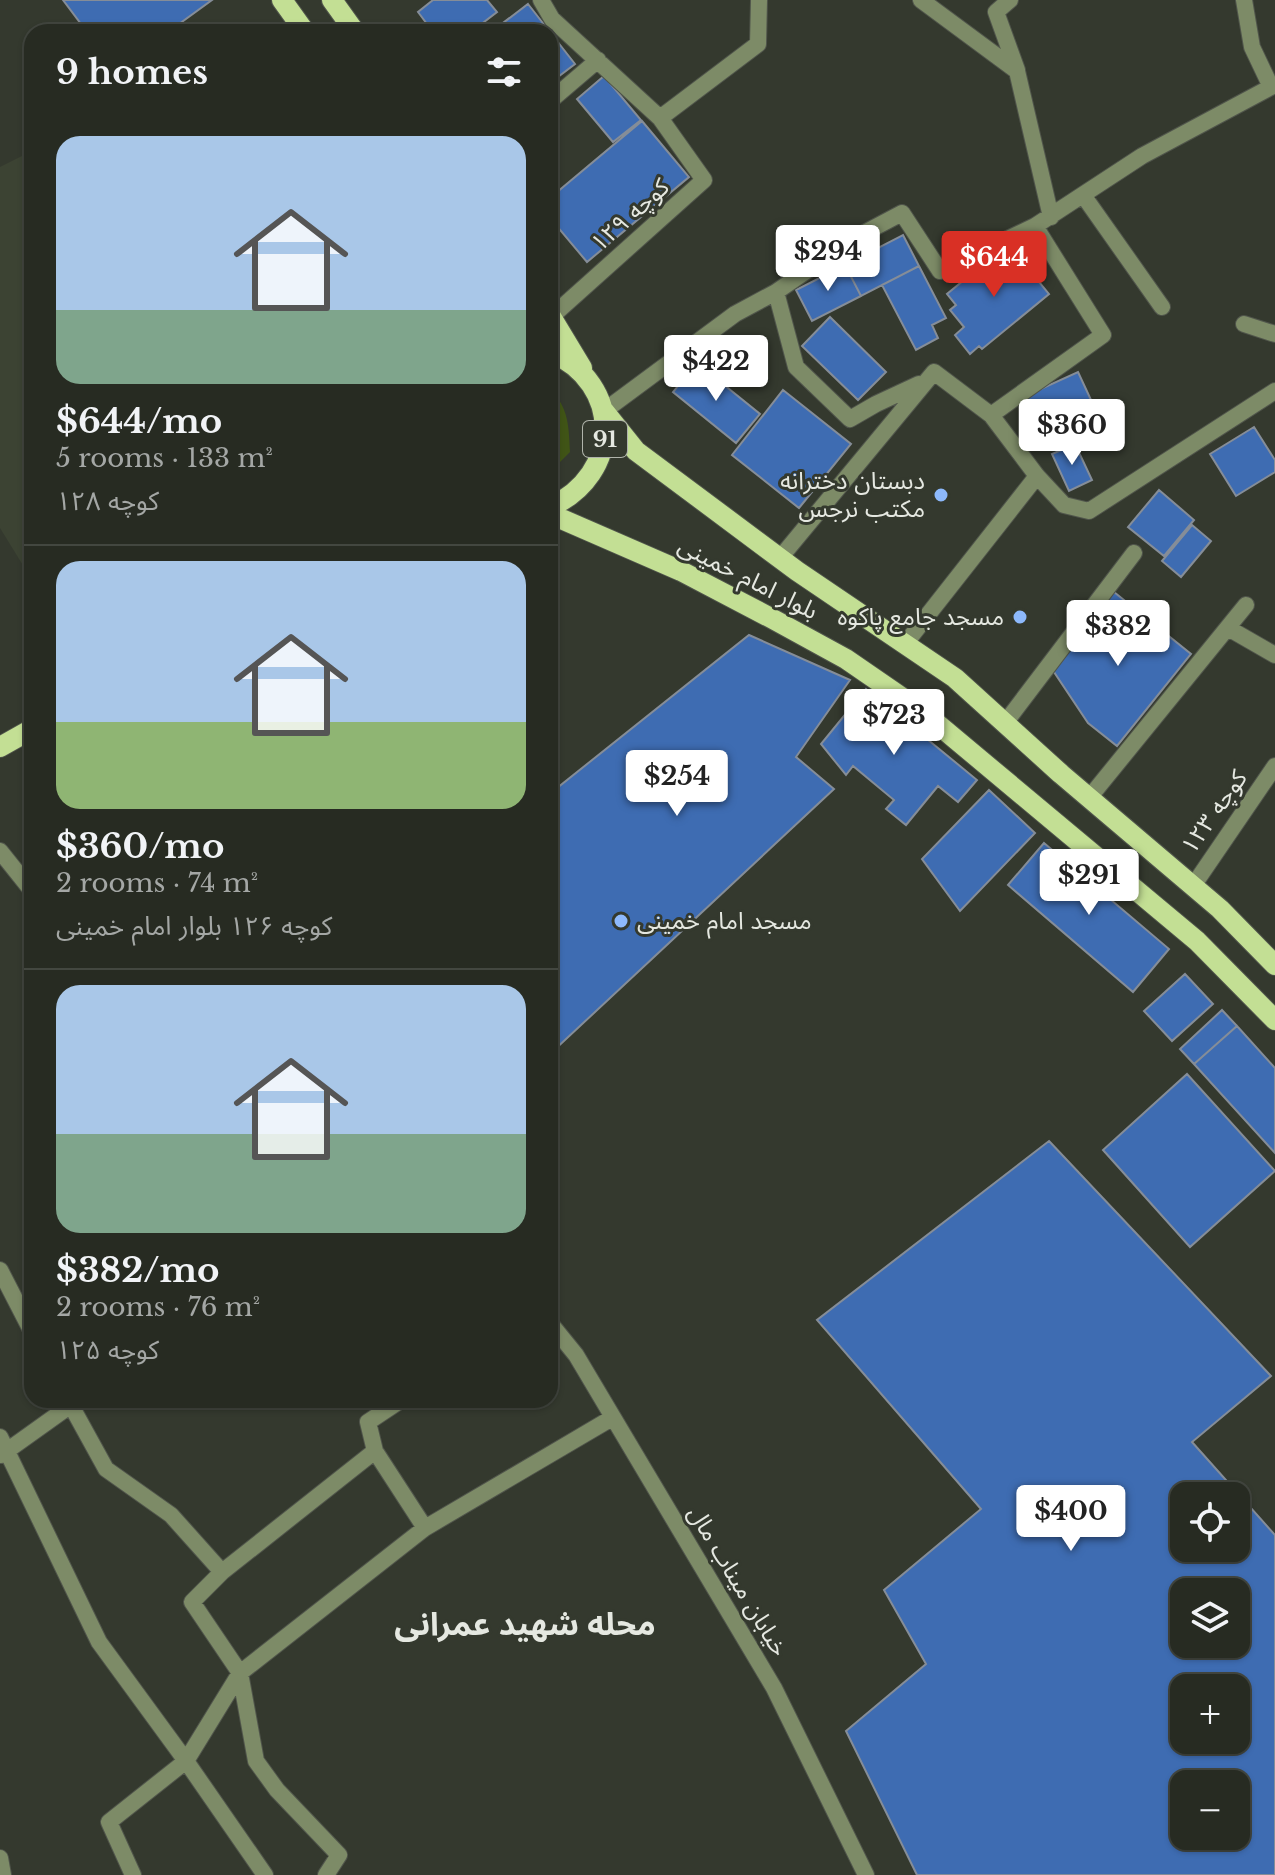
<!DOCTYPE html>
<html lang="en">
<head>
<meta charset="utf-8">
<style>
	:root { --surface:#272b22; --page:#33372f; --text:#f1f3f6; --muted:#a4a7a5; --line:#434740; --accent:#d93025 }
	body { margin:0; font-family:"Libre Baskerville","Noto Sans Arabic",serif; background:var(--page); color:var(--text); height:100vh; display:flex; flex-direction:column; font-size:30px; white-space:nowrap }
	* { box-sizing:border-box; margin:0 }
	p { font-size:26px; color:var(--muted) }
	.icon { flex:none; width:44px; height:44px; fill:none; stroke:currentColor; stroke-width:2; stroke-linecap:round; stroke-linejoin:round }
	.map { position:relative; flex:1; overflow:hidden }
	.sheet { position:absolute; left:24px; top:24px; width:534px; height:1384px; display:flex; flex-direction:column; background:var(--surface); border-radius:24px; box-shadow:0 2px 6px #0004,0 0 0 2px var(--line) }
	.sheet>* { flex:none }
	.controls { position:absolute; left:1170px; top:1482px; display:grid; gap:16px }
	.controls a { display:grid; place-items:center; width:80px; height:80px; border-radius:16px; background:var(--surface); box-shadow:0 2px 6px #0004,0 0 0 2px var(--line); font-size:40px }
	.price { position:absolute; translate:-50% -68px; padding:0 18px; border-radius:8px; background:#fff; color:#222; font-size:26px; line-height:52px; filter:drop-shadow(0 2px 4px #0008) }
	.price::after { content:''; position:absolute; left:50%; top:48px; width:24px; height:18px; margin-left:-12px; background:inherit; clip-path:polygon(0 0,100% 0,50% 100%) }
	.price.current { background:var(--accent); color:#fff }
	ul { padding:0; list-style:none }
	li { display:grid; align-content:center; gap:16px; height:424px; padding:0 32px }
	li+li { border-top:2px solid var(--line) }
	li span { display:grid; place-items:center; height:248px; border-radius:24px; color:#555 }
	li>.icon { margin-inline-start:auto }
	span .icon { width:144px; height:144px; fill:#fffc; stroke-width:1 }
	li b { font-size:34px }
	h2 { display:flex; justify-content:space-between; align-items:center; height:96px; padding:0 32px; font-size:34px }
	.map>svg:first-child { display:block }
	.built { fill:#3c4333 }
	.green { fill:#405416 }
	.building { fill:#3e6cb2; stroke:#858d98; stroke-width:2; fill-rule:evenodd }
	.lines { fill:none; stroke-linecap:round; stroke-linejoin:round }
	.street-casing { stroke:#50554b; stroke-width:18 }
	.primary-casing { stroke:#50554b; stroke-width:22 }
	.street { stroke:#7d8b67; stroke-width:16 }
	.primary { stroke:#c3df94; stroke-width:20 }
	.poi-dot { fill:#8db9fc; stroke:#34392e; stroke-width:3 }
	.labels { text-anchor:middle; stroke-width:6; stroke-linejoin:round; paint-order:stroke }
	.shield { fill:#34392e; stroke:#b0b4ab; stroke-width:2 }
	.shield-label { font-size:22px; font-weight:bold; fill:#e5e8e1 }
	.street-label { font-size:24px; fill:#e5e8e1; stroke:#34392e }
	.poi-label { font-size:24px; fill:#e5e8e1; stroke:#34392e; text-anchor:end }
	.district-label { font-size:32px; font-weight:bold; fill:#e5e8e1; stroke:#34392e }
</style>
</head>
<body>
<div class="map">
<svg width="1275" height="1875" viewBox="0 0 1275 1875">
	<rect width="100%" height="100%" fill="#34392e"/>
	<path class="built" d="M32 151V580L0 528V167Z"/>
	<path class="green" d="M550 391C569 405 569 430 570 452L550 472Z"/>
	<path class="building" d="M63 0H212L168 32H87Z
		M433 0H487L497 12 471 32H433L418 12Z
		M528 4 575 64 550 83V32H491Z
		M604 76 641 120 613 142 577 99Z
		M642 121 689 177 587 262 550 218V198Z
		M903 235 919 266 861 296 845 265Z
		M1008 244 1049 294 982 349 979 346 970 354 955 335 964 327 950 310 956 305 947 294Z
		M845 265 861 296 812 321 796 290Z
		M919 266 946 318 932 325 938 338 916 350 882 285Z
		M830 317 886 372 858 400 802 346Z
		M697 363 760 414 736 443 673 392Z
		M1078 372 1105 430 1084 440 1077 425 1055 434 1043 407 1031 413 1023 397Z
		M783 390 851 444 799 508 732 455Z
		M1254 427 1275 460V472L1236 496 1210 454Z
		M1075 444 1092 480 1069 491 1052 454Z
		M1159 490 1194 520 1164 556 1128 527Z
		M1192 525 1211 541 1181 577 1162 561Z
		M1114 592 1191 654 1117 746 1088 723 1052 669Z
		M749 635 850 680 796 757 834 789 550 1054V779L557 788Z
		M866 689 977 780 958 802 938 786 906 825 886 809 894 800 853 766 846 775 821 744Z
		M989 790 1035 833 960 911 922 859Z
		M1044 843 1169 949 1133 992 1008 885Z
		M1185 974 1213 1004 1172 1041 1144 1011Z
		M1222 1010 1237 1026 1194 1064 1180 1049Z
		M1237 1026 1275 1068V1153L1194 1064Z
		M1187 1074 1275 1171 1190 1247 1103 1150Z
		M1049 1141 1271 1376 1192 1442 1275 1535V1875H917L846 1731 926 1664 884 1590 981 1509 817 1320ZM1184 1496H1236V1548H1184ZM1184 1592H1236V1644H1184ZM1184 1688H1236V1740H1184ZM1184 1784H1236V1836H1184Z"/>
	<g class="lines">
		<defs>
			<path id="street" d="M541 0 552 19 660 118 704 180 551 317
				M921 0 1017 71 1051 217
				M1010 0 996 12 1017 70
				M550 101 598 60
				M660 118 758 44 759 0
				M1083 195 1162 307
				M776 292 796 367 850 419 876 404 919 384
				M1244 324 1275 334
				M604 411 735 314 776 292 851 240 902 213 940 271 1035 226 1142 156 1271 87 1252 47 1244 0
				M991 415 1103 335 1035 226
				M780 558 934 372 991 415 1037 476 1064 505 1089 511 1275 391
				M1228 628 1275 655
				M905 644 1037 476
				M1005 723 1134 553
				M1089 798 1246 605
				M0 851 32 891
				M1193 886 1275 766
				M0 1270 32 1332
				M550 1323 576 1355 774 1688 866 1875
				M68 1400 106 1469 171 1515 222 1572 375 1451 368 1422 401 1400
				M0 1437 99 1642 186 1761 265 1875
				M375 1451 425 1528
				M1 1455 71 1405
				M222 1572 192 1602 240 1673 256 1761 277 1790 339 1855 326 1875
				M0 1858 3 1875
				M133 1875 109 1822 186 1761 240 1673 425 1528 612 1418"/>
			<path id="primary" d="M282 0 305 32
				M332 0 355 32
				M550 315 582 368
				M550 352C624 383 622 475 550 507
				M604 411 636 451 797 571 955 678 1061 774 1220 909 1275 965
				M550 514 681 571 771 618 846 659 923 712 1197 941 1275 1020
				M0 747 32 729"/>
		</defs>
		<use href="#street" class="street-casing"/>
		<use href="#primary" class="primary-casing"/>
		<use href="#street" class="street"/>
		<use href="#primary" class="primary"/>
	</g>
	<g class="poi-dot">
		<circle cx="941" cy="495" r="8"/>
		<circle cx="1020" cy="617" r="8"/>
		<circle cx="621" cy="921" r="8"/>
	</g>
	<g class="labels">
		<rect class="shield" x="583" y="421" width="44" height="36" rx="6"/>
		<g class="shield-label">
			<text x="605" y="447">91</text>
		</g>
		<g class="street-label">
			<text transform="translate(630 215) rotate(-42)" y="8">کوچه ۱۲۹</text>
			<text transform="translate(748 578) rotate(27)" y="8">بلوار امام خمینی</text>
			<text transform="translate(1214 812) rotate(-55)" y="8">کوچه ۱۲۳</text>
			<text transform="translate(738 1581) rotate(59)" y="8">خیابان میناب مال</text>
		</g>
		<g class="poi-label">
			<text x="925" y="489">دبستان دخترانه<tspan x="925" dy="28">مکتب نرجس</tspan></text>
			<text x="1004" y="625">مسجد جامع پاکوه</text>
			<text x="637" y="929" text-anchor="start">مسجد امام خمینی</text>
		</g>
		<g class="district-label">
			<text x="525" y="1635">محله شهید عمرانی</text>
		</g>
	</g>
</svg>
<div class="controls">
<a><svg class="icon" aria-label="locate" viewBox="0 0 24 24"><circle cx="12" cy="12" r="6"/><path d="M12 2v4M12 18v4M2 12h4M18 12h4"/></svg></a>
<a><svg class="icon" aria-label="layers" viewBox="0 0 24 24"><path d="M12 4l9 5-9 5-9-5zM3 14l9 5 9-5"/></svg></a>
<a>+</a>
<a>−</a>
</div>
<b class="price" style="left:828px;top:293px">$294</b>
<b class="price current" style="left:994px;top:299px">$644</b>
<b class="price" style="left:716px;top:403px">$422</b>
<b class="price" style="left:1072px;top:467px">$360</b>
<b class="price" style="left:1118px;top:668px">$382</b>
<b class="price" style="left:894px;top:757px">$723</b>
<b class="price" style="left:677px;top:818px">$254</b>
<b class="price" style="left:1089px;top:917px">$291</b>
<b class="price" style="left:1071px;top:1553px">$400</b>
<section class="sheet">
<h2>9 homes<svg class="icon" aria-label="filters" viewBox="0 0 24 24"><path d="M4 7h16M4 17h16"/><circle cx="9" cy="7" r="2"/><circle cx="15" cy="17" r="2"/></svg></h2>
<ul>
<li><span style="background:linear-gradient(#a9c7e8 70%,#7fa58c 0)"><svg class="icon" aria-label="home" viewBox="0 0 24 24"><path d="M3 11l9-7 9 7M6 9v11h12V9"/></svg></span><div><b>$644/mo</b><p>5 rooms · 133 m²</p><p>کوچه ۱۲۸</p></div></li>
<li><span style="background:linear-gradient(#a9c7e8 65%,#8fb573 0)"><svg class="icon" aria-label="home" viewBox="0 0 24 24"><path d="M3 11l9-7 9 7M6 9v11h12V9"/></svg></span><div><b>$360/mo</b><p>2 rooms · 74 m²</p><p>کوچه ۱۲۶ بلوار امام خمینی</p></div></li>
<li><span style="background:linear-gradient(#a9c7e8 60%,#7fa58c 0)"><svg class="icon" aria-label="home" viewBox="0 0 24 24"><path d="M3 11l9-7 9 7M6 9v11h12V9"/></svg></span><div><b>$382/mo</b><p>2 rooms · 76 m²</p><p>کوچه ۱۲۵</p></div></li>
</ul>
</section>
</div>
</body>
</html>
